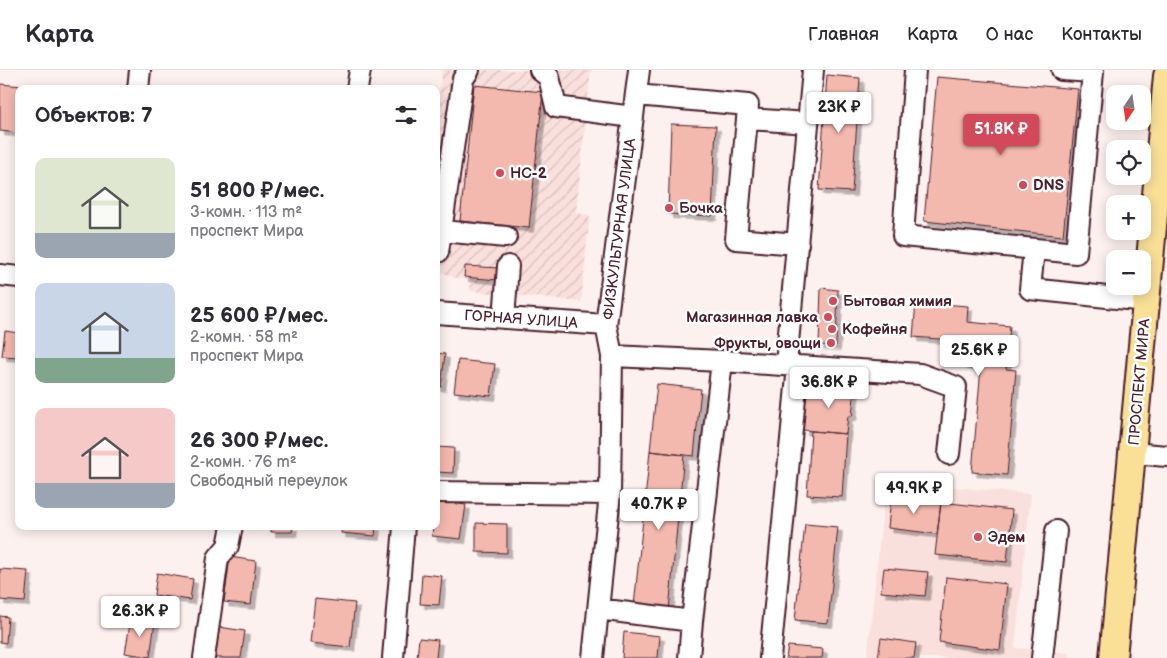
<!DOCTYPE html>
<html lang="ru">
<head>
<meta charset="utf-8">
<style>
	:root { --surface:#fff; --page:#f7f7f7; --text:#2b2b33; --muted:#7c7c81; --line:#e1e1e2; --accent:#d1495b }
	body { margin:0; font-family:"Balsamiq Sans",sans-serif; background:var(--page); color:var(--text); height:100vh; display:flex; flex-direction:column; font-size:19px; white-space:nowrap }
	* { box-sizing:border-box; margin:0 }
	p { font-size:16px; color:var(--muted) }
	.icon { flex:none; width:28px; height:28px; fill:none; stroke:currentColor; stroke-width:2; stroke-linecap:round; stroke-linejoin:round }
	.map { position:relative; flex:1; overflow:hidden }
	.drawer { position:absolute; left:15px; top:15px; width:425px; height:445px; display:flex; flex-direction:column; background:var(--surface); border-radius:10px; box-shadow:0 2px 12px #0003 }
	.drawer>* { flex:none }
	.needle { width:32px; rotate:193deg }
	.controls { position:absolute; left:1106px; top:15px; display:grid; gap:10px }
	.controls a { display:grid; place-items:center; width:45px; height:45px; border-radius:10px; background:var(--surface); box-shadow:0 2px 12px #0003; font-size:25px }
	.price { position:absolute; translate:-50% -42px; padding:0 11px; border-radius:5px; background:#fff; color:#222; font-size:16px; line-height:32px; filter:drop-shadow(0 1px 2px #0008) }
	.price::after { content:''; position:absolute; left:50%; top:30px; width:15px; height:11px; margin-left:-8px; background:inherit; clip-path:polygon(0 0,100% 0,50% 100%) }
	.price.selected { background:var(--accent); color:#fff }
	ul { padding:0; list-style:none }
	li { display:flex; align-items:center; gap:15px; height:125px; padding:0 20px }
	li span { display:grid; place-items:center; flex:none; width:140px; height:100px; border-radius:10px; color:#555 }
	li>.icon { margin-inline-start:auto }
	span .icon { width:60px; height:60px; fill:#fffc; stroke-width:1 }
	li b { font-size:21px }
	h2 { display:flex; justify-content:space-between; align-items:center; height:60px; padding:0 20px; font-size:21px }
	header { display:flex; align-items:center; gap:30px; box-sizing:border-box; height:70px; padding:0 25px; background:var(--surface); border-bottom:1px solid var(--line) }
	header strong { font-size:24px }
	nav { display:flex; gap:28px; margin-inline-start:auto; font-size:18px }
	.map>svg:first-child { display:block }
	.built { fill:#fae0dc }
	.industrial { fill:url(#industrial-furrows) }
	.building { fill:#f3b8ae; stroke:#4a1f2b; filter:url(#shadow) }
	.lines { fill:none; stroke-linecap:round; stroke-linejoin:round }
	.minor-casing { stroke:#4a1f2b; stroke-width:24 }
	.major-casing { stroke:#4a1f2b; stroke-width:30 }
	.minor { stroke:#fff; stroke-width:20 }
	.major { stroke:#fadf96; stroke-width:26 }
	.poi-dot { fill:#d1495b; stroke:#fff; stroke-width:2 }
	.labels { text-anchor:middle; stroke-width:5; stroke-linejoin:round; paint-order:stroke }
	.poi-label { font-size:15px; font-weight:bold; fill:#4a1f2b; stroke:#fff; text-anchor:start }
	.street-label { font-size:15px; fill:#4a1f2b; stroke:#fff }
</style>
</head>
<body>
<header>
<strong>Карта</strong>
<nav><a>Главная</a><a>Карта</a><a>О нас</a><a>Контакты</a></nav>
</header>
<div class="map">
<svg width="1167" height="588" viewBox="0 0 1167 588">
	<defs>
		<pattern id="industrial-furrows" width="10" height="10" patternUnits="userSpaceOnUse" patternTransform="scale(1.25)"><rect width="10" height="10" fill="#fae0dc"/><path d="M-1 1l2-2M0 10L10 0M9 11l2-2" fill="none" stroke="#d8c0bd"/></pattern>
		<filter id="shadow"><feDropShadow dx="4.5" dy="4.5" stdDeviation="0" flood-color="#0004"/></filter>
	</defs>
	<rect width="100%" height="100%" fill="#fdf1ef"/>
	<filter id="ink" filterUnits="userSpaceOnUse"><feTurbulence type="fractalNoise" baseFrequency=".02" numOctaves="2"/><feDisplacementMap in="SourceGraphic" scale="10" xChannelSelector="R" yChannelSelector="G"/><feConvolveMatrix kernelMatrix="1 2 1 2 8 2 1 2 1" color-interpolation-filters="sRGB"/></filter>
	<g filter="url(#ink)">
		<path class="built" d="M886 411 1031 424 1015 578 1070 583 1069 588H867Z"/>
		<path class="industrial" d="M442 0H591L576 143 590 145 581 232 470 221 471 210 456 208 436 200V53Z"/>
		<path class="building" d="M827 5 860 8 852 122 819 120Z
			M937 7 1078 19 1063 166 924 151Z
			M0 14 34 17V19H19V63L0 61Z
			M474 15 543 22 529 158 460 151Z
			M671 54 716 56 712 146 668 144Z
			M465 196 499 198 498 210 464 207Z
			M821 218 838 220 836 276 819 275Z
			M916 232 968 236 967 252 1010 256 1006 299 1016 300 1007 405 972 402 981 297 963 295 965 271 913 267Z
			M5 261 19 263V287L2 286Z
			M436 283 445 284 441 317 436 316Z
			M458 290 495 294 491 326 454 322Z
			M657 314 701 319 694 386 650 381Z
			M836 315 855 317 852 346H848L846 364 803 360 807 317 836 320Z
			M811 361 846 364 842 427 807 425Z
			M436 377 454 378 453 403 436 402Z
			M650 381 684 385 669 540 634 536Z
			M891 427 941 432 937 464 888 458Z
			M437 431 466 435 461 469 432 466 433 456H436Z
			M941 432 1012 440 1007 492 935 485Z
			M476 453 507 454V483L476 482Z
			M805 454 838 457 828 553 795 550Z
			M271 456H293L292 462H271Z
			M342 456H376L375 466 341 463Z
			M230 487 256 491 251 535 224 532Z
			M884 498 928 502 925 526 881 522Z
			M0 499 28 501 25 532 0 530Z
			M157 503 193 509 190 530 154 525Z
			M422 504 442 506 439 535 420 534Z
			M946 507 1007 514 1000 580 939 572Z
			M315 529 355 533 350 577 310 573Z
			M0 546 8 547 6 573 0 572Z
			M131 548 155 552 150 587 125 583Z
			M219 557 245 561 241 588H214Z
			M624 562 660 566 658 588H622Z
			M419 568 438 570 436 588H417Z
			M881 568 916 573 914 588H878Z
			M788 576 823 579 822 588H786Z"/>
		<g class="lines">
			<defs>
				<path id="minor" d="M540 0 549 7 556 37 633 47
					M915 0 903 166 1076 183 1093 2 1062 0
					M138 19 140 0
					M357 19 360 0
					M636 25 748 35 747 49
					M442 161 506 167
					M798 174 736 169 747 49 808 53
					M1034 179 1030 219 1146 231
					M438 182 463 9 469 0
					M0 205 19 207
					M436 243 606 255
					M504 248 508 196
					M612 286 722 291
					M786 295 813 0
					M798 296 920 304 956 317 949 384
					M1132 383 1167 386
					M436 422 610 424
					M598 539 692 551
					M204 588 218 488 228 476 232 456
					M393 588 404 456
					M593 588 610 424 612 286 606 255 639 0
					M689 588 692 551 722 291 798 296 770 588
					M1042 588 1056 461"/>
				<path id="major" d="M1113 588 1167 6"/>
			</defs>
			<use href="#minor" class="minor-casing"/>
			<use href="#major" class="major-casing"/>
			<use href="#minor" class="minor"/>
			<use href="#major" class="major"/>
		</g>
	</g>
	<g class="poi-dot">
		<circle cx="500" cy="103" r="5"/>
		<circle cx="1023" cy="115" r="5"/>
		<circle cx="669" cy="138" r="5"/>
		<circle cx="833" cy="231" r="5"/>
		<circle cx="828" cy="247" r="5"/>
		<circle cx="832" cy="259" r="5"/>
		<circle cx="831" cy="273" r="5"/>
		<circle cx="978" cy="467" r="5"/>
	</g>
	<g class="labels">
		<g class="poi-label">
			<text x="510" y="108">НС-2</text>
			<text x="1033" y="120">DNS</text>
			<text x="679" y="143">Бочка</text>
			<text x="843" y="236">Бытовая химия</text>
			<text x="818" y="252" text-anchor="end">Магазинная лавка</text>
			<text x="842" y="264">Кофейня</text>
			<text x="821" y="278" text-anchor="end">Фрукты, овощи</text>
			<text x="988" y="472">Эдем</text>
		</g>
		<g class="street-label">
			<text transform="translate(619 159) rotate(-83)" y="5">ФИЗКУЛЬТУРНАЯ УЛИЦА</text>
			<text transform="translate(521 249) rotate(4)" y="5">ГОРНАЯ УЛИЦА</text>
			<text transform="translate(1139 312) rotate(-85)" y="5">ПРОСПЕКТ МИРА</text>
		</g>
	</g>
</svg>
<div class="controls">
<a><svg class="needle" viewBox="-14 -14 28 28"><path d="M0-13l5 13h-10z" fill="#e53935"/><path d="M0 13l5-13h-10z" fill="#7c7c81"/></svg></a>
<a><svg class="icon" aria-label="locate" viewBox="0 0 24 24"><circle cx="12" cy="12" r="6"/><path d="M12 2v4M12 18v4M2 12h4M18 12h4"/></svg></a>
<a>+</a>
<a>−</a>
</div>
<b class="price" style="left:839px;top:64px">23K ₽</b>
<b class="price selected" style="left:1001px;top:86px">51.8K ₽</b>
<b class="price" style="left:979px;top:307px">25.6K ₽</b>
<b class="price" style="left:829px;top:339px">36.8K ₽</b>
<b class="price" style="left:914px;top:445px">49.9K ₽</b>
<b class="price" style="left:659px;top:461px">40.7K ₽</b>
<b class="price" style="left:140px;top:568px">26.3K ₽</b>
<section class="drawer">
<h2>Объектов: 7<svg class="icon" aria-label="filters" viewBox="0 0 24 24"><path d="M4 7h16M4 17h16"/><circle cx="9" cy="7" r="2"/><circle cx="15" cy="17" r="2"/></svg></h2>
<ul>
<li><span style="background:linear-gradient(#dfe7d0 75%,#9aa5b1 0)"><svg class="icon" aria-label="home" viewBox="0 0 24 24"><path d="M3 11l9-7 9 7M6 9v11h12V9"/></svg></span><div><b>51 800 ₽/мес.</b><p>3-комн. · 113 m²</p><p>проспект Мира</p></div></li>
<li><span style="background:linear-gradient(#c9d6e8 75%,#7fa58c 0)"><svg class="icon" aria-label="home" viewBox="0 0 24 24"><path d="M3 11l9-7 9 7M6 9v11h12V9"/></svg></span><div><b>25 600 ₽/мес.</b><p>2-комн. · 58 m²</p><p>проспект Мира</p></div></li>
<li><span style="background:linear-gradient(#f6c9c9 75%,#9aa5b1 0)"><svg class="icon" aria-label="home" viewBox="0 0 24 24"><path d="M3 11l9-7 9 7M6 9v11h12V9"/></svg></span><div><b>26 300 ₽/мес.</b><p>2-комн. · 76 m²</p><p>Свободный переулок</p></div></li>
</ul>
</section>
</div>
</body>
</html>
